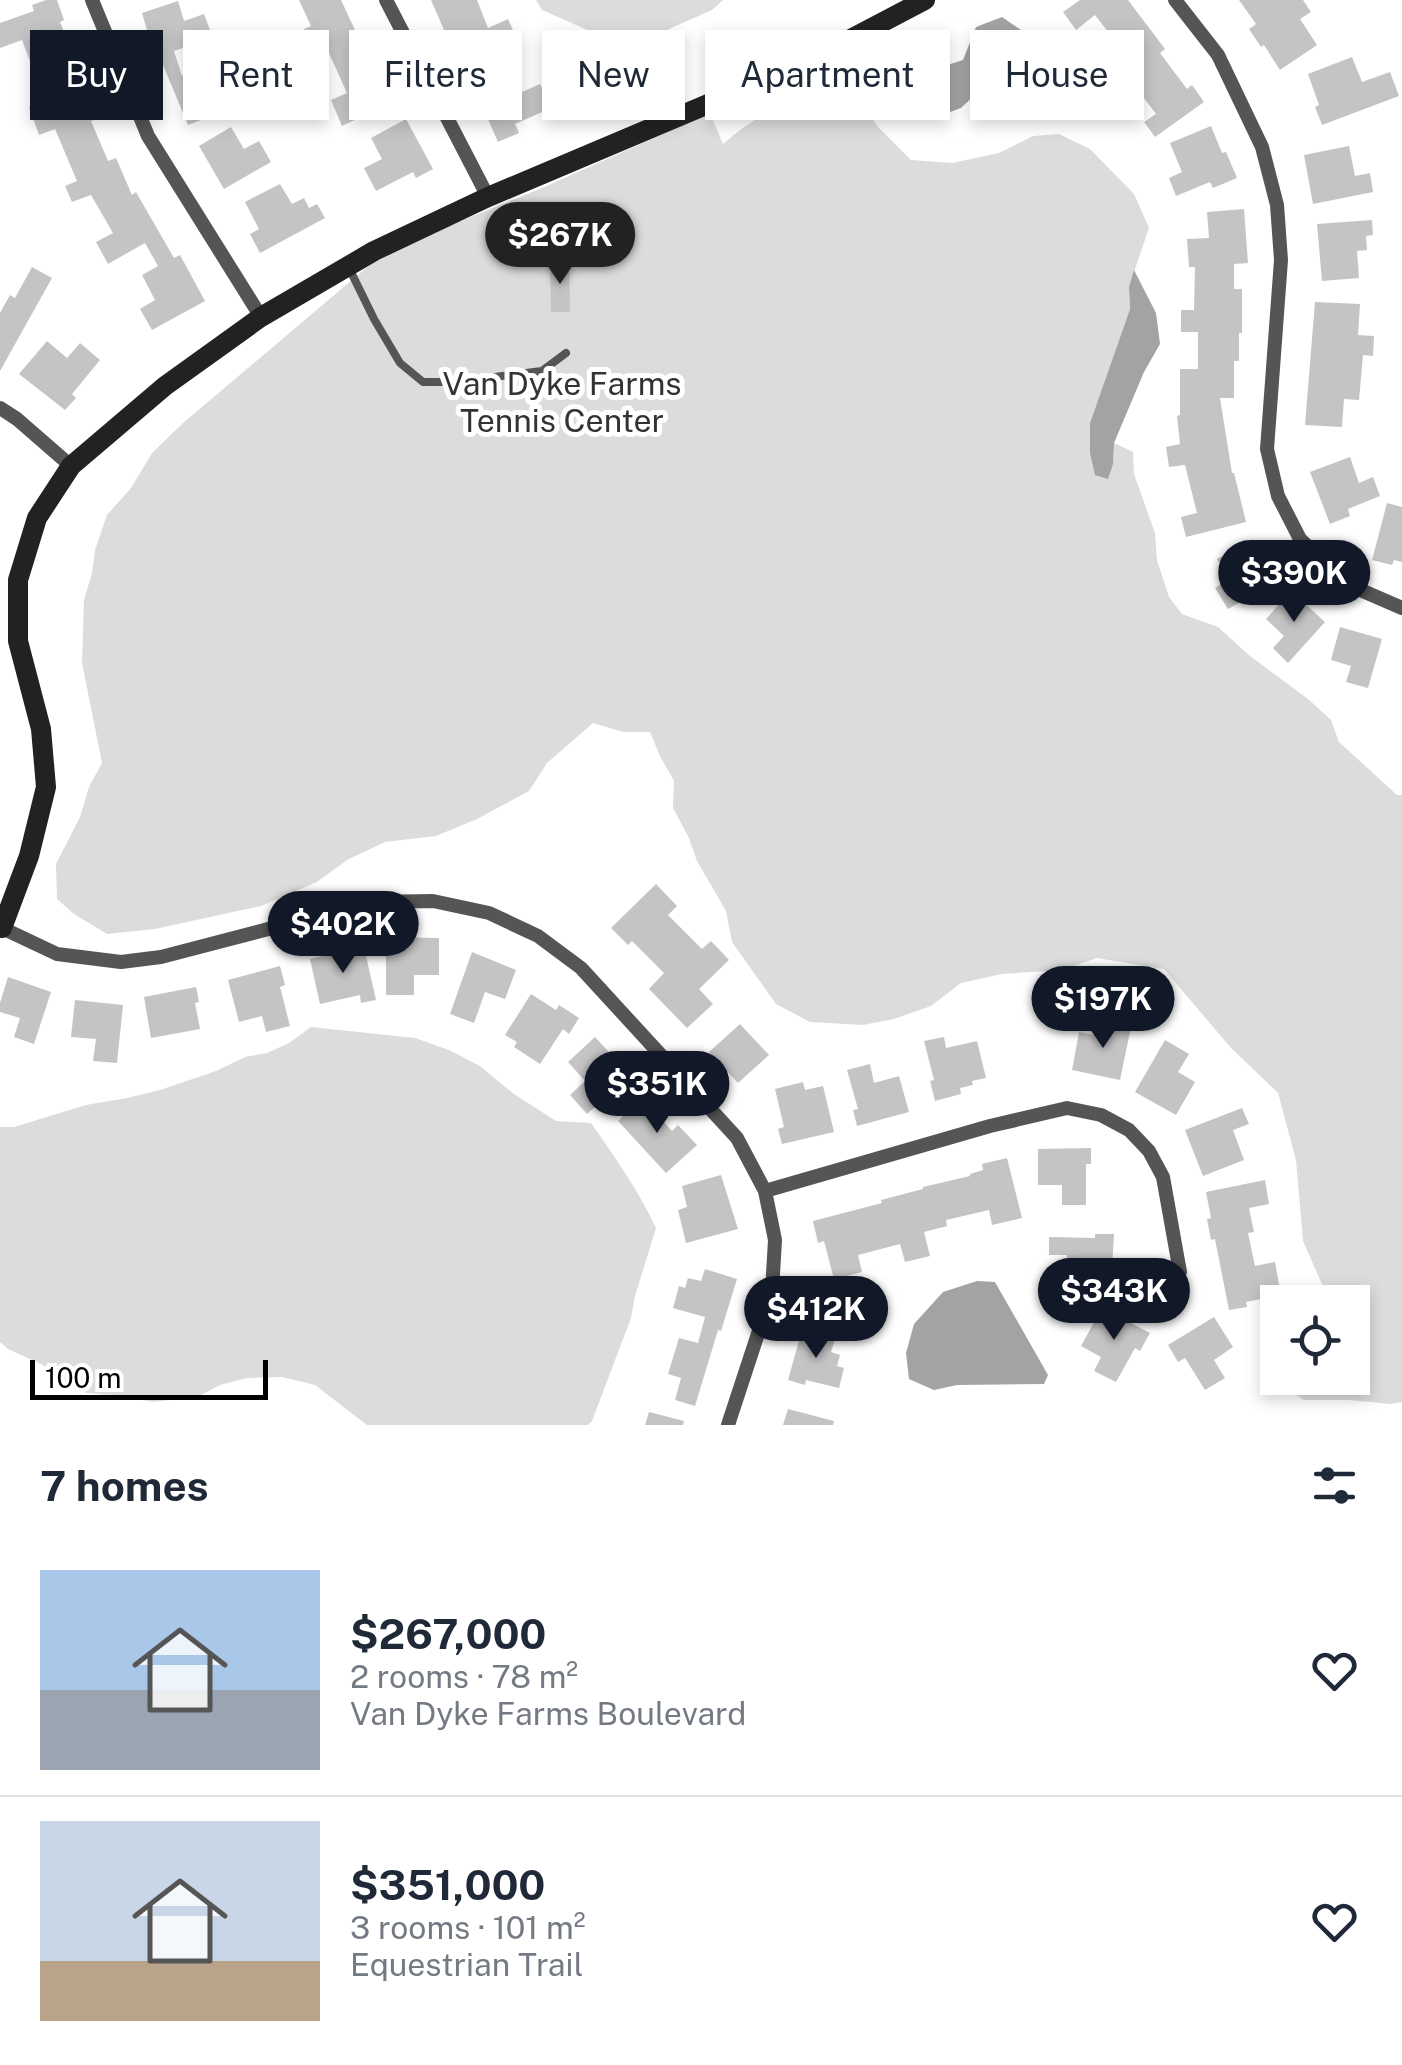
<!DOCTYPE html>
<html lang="en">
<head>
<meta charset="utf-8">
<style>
	:root { --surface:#fff; --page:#f2f2f3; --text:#1f2937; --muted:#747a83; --line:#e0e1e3; --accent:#111827 }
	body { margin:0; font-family:"Public Sans",sans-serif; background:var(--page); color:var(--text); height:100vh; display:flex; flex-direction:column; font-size:38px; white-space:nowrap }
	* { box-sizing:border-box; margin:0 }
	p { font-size:32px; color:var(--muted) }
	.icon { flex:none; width:55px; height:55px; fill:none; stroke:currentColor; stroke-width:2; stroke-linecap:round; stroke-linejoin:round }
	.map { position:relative; height:1425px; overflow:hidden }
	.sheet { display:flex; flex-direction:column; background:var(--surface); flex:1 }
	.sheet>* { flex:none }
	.guide { position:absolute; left:30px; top:30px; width:1342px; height:90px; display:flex; gap:20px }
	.tools { position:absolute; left:1260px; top:1285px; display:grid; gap:20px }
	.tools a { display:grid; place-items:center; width:110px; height:110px; border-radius:0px; background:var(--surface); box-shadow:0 5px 15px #0003; font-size:50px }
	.scale { position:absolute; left:30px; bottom:25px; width:238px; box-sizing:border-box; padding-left:10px; border:5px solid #000; border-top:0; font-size:28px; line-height:35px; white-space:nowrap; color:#000; -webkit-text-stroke:8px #fff; paint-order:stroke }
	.price { position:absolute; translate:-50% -85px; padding:0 22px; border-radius:35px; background:var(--accent); color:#fff; font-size:32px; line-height:65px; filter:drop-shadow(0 2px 5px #0008) }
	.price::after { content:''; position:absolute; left:50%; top:60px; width:30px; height:22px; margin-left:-15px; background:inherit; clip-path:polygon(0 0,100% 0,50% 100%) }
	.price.selected { background:#222; color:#fff }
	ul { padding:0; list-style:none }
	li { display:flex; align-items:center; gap:30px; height:250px; padding:0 40px }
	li+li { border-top:2px solid var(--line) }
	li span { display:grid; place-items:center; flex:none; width:280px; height:200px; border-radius:0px; color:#555 }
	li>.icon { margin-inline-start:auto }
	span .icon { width:120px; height:120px; fill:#fffc; stroke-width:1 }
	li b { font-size:42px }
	h2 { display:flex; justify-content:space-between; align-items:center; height:120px; padding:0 40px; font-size:42px }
	.pill { padding:0 35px; border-radius:0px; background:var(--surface); box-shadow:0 5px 15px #0003; font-size:35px; line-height:90px }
	.pill.selected { background:var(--accent); color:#fff }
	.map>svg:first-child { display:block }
	.green { fill:#dcdcdc }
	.water { fill:#a3a3a3 }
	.building { fill:#c4c4c4 }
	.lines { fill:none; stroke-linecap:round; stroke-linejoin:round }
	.lane { stroke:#555; stroke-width:8 }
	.street { stroke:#555; stroke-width:14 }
	.secondary { stroke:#222; stroke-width:20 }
	.labels { text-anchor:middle; stroke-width:10; stroke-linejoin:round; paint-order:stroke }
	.park-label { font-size:32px; fill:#333; stroke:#fff }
</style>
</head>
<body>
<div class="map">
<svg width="1402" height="1425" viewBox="0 0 1402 1425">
	<rect width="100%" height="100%" fill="#fff"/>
	<path class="green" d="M536 0H723L712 10 662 32 599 35 542 10Z
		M837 87 862 103 878 127 911 160 952 163 999 153 1033 136 1059 134 1090 149 1134 194 1149 228 1129 287 1130 309 1090 423 1113 464 1114 443 1133 452 1134 474 1155 533 1157 560 1169 597 1182 614 1218 627 1250 656 1308 699 1331 720 1339 742 1397 795H1402V1402L1390 1404 1350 1400H1304L1281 1385 1284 1378H1352V1302H1321L1325 1291 1303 1241 1296 1160 1278 1093 1231 1048 1164 969 1097 958 1062 970 1002 974 961 983 931 1006 894 1019 863 1025 810 1022 776 1004 732 942 726 911 697 861 688 836 673 808 674 781 660 756 650 732H623L593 723 547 763 529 791 477 819 436 836 385 842 347 860 317 882 261 906 155 929 107 934 74 914 57 899 56 864 80 817 89 787 102 763 82 663 84 600 92 573 95 550 107 515 131 488 152 453 183 423 385 252 542 188 710 113 723 144C756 114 794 98 837 87Z
		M311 1027 415 1038 449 1050 480 1066 514 1094 556 1121 591 1123C615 1157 638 1190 656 1228L635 1296 631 1318 592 1421 588 1425H367L315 1385 282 1377 247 1378 220 1385 197 1397 153 1402 120 1396 87 1393 62 1385 43 1365 8 1349 0 1342V1127H14L86 1105 127 1098 160 1090 216 1071 245 1057 267 1053 289 1043Z"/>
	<path class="water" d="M1002 17 1024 32 1023 58 1002 80 981 89 961 108 934 118 911 103 912 89 922 68 941 67 963 60 976 27Z
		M1134 270 1156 313 1160 344 1144 372 1114 443 1113 464 1108 479 1095 475 1090 453V423L1130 309 1129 287Z
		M977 1281 995 1282 1048 1375 1044 1384 957 1385 934 1390 909 1379 906 1353 914 1324 943 1292Z"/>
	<path class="building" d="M46 0H57L64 20 60 22 99 118 91 121 108 161 116 158 132 195 136 192 174 258 180 255 205 301 152 330 140 309 155 300 142 275 158 266 145 243 108 264 96 242 113 233 91 195 72 202 65 186 77 181 55 129 39 135 29 107 45 101 22 40 0 48V23L34 11 32 5Z
		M299 0H341L369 60 372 59 393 102 342 126 331 100 347 93 329 53 317 58 304 29 311 26Z
		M431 0H477L488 28 508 19 520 46 503 53 520 93 540 84 551 108 515 124 519 133 498 142 458 51 454 53Z
		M1080 0H1128L1165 49 1160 53 1187 89 1192 85 1204 102 1155 137 1144 122 1156 114 1128 77 1125 79 1110 59 1122 50 1095 15 1076 30 1063 12Z
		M1239 0H1303L1311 12 1300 19 1317 45 1280 70 1264 45 1261 47 1249 29 1256 24Z
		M178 1 184 21 204 14 213 38 174 51 182 76 202 68 211 90 230 83 239 105 188 125 163 65 158 67 142 13Z
		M1352 57 1362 82 1390 72 1399 96 1322 125 1315 107 1319 105 1308 74Z
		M406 119 433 169 416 178 413 172 376 191 364 168 382 159 371 138Z
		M1211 126 1222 153 1226 152 1237 178 1213 188 1210 182 1176 196 1169 178 1182 172 1170 143Z
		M231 127 244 149 259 141 271 162 224 189 199 146Z
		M1349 146 1355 176 1370 173 1373 192 1313 204 1304 155Z
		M280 184 292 204 304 198 309 208 317 204 325 218 260 253 250 234 259 229 245 202Z
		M1244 209 1248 263 1234 264V289H1242V333H1239V361H1234V398H1220L1232 473H1234L1246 522 1186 537 1181 517 1197 513 1185 465 1169 467 1166 447 1180 444 1177 416 1180 415V369H1198V332H1181V310H1194L1195 267H1189L1187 239 1209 238 1207 212Z
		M1372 220 1373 235 1366 236 1367 250 1357 251 1359 278 1322 281 1317 224Z
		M550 262H569L570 312H551Z
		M32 267 52 278 0 371V313L10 295 15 298Z
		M1315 302 1360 304 1358 335 1374 336 1373 356 1363 355 1359 400 1344 399 1342 427 1305 425Z
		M47 341 67 358 80 343 100 360 72 394 76 398 65 410 19 374Z
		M1350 457 1359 483 1373 477 1380 496 1348 509 1350 516 1330 524 1310 472Z
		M1387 503 1402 507V562L1394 560 1392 565 1372 560Z
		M1251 540 1275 582 1228 609 1215 588 1229 579 1217 559Z
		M1291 591 1325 622 1288 663 1273 648 1284 636 1266 619Z
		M1340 627 1382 639 1368 688 1346 682 1351 666 1331 660Z
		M656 884 677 906 668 915 702 949 711 941 729 960 699 989 713 1004 687 1028 649 989 664 973 632 941 628 945 611 928Z
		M386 937 439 938V975H414V995H386Z
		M364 947 376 1000 361 1003 360 995 320 1004 310 959Z
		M472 952 516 970 505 999 485 992 474 1023 450 1014Z
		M280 966 285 985 280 987 290 1026 266 1032 262 1016 239 1022 228 980Z
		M8 977 51 992 34 1044 14 1037 20 1018 0 1012V1003Z
		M196 987 199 1002 195 1003 200 1029 151 1038 144 997Z
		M531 994 556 1010 559 1005 579 1018 569 1034 563 1029 540 1064 514 1047 517 1042 505 1035Z
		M75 1000 123 1005 117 1063 93 1061 96 1039 71 1037Z
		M1108 1018 1132 1022 1120 1080 1072 1070 1079 1032 1104 1037Z
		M740 1024 769 1055 738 1083 709 1052Z
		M595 1037 630 1075 587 1114 570 1095 585 1081 568 1062Z
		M944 1037 946 1048 977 1041 986 1078 972 1081 973 1085 960 1088 961 1094 935 1101 930 1081 934 1080 924 1041Z
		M1165 1040 1189 1054 1178 1072 1195 1082 1176 1115 1135 1092Z
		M870 1064 874 1083 899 1076 909 1112 857 1126 853 1110 858 1109 847 1070Z
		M803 1082 805 1090 823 1086 834 1132 782 1144 778 1129 784 1127 775 1089Z
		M642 1098 672 1131 678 1125 697 1145 666 1173 618 1121Z
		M1242 1108 1249 1124 1233 1130 1244 1160 1203 1176 1185 1130Z
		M1091 1148V1164H1086V1205H1062V1185H1038V1149Z
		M1007 1158 1022 1218 992 1225 989 1210 946 1220 947 1226 924 1232 930 1256 905 1262 900 1244 858 1255 862 1272 847 1276 850 1287 837 1291 824 1241 818 1243 813 1221 882 1203 881 1200 923 1189V1187L970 1176V1174L983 1170 982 1164Z
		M721 1175 738 1229 686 1243 678 1210 687 1207 682 1186Z
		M1265 1180 1269 1204 1249 1208 1254 1232 1248 1233 1255 1266 1275 1262 1281 1295 1246 1302 1247 1307 1229 1310 1215 1239 1211 1240 1207 1219 1211 1218 1206 1192Z
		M1095 1234H1114L1111 1287 1066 1286 1067 1255H1049V1237L1095 1238Z
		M705 1269 737 1279 721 1331 718 1330 695 1406 675 1400 681 1378 668 1374 679 1338 698 1343 705 1317 673 1308 679 1286 685 1288 688 1278 701 1281Z
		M1102 1308 1150 1333 1140 1351 1135 1348 1116 1382 1094 1371 1101 1357 1081 1346Z
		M1214 1317 1233 1347 1214 1360 1225 1378 1205 1390 1185 1358 1178 1362 1168 1345Z
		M802 1330 835 1339 831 1352 840 1355 837 1366 844 1368 839 1388 806 1380 805 1385 788 1380Z
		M788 1409 834 1421 833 1425H783Z
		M649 1412 684 1421 683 1425H645Z"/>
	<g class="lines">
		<path class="lane" d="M350 270 374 319 400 363 423 382H455L542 371 566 353"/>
		<path class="street" d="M92 0 148 136 261 317
			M386 0 488 197
			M1175 0 1218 55 1262 147 1277 205 1281 260 1267 449 1278 496 1300 539 1349 585 1402 608
			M0 408 17 419 71 466
			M0 927 57 954 121 962 161 957 372 902 433 901 489 913 538 936 581 968 737 1138 765 1191 775 1240 772 1291 728 1425
			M765 1191 990 1126 1067 1108 1101 1115 1129 1130 1149 1151 1163 1177 1180 1272"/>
		<path class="secondary" d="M2 928 29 856 46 787 41 729 18 641V580L37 518 71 466 165 386 261 317 374 251 488 197 803 64 925 0"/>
	</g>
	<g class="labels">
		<g class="park-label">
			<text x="562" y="395">Van Dyke Farms<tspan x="562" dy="37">Tennis Center</tspan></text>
		</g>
	</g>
</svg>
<div class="tools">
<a><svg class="icon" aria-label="locate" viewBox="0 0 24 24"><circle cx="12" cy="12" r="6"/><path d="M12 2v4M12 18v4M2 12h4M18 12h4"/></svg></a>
</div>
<div class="scale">100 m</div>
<b class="price selected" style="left:560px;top:287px">$267K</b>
<b class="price" style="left:1294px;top:625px">$390K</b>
<b class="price" style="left:343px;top:976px">$402K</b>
<b class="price" style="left:1103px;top:1051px">$197K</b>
<b class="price" style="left:657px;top:1136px">$351K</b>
<b class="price" style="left:1114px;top:1343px">$343K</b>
<b class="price" style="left:816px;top:1361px">$412K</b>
<div class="guide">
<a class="pill selected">Buy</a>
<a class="pill">Rent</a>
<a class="pill">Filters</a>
<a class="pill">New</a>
<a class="pill">Apartment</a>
<a class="pill">House</a>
</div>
</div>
<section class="sheet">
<h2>7 homes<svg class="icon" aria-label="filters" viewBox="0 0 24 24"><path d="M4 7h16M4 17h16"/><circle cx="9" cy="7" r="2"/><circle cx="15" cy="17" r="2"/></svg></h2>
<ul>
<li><span style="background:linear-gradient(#a9c7e8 60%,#9aa5b1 0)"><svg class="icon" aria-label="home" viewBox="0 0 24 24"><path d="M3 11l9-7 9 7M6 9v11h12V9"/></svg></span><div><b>$267,000</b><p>2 rooms · 78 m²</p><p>Van Dyke Farms Boulevard</p></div><svg class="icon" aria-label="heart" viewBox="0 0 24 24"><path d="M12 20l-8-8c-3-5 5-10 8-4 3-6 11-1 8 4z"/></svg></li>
<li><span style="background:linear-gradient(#c9d6e8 70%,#b9a48a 0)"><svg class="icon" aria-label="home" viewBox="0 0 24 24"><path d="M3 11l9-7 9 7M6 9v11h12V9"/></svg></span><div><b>$351,000</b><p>3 rooms · 101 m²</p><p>Equestrian Trail</p></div><svg class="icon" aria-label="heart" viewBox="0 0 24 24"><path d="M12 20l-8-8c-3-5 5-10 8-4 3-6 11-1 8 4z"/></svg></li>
</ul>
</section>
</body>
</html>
